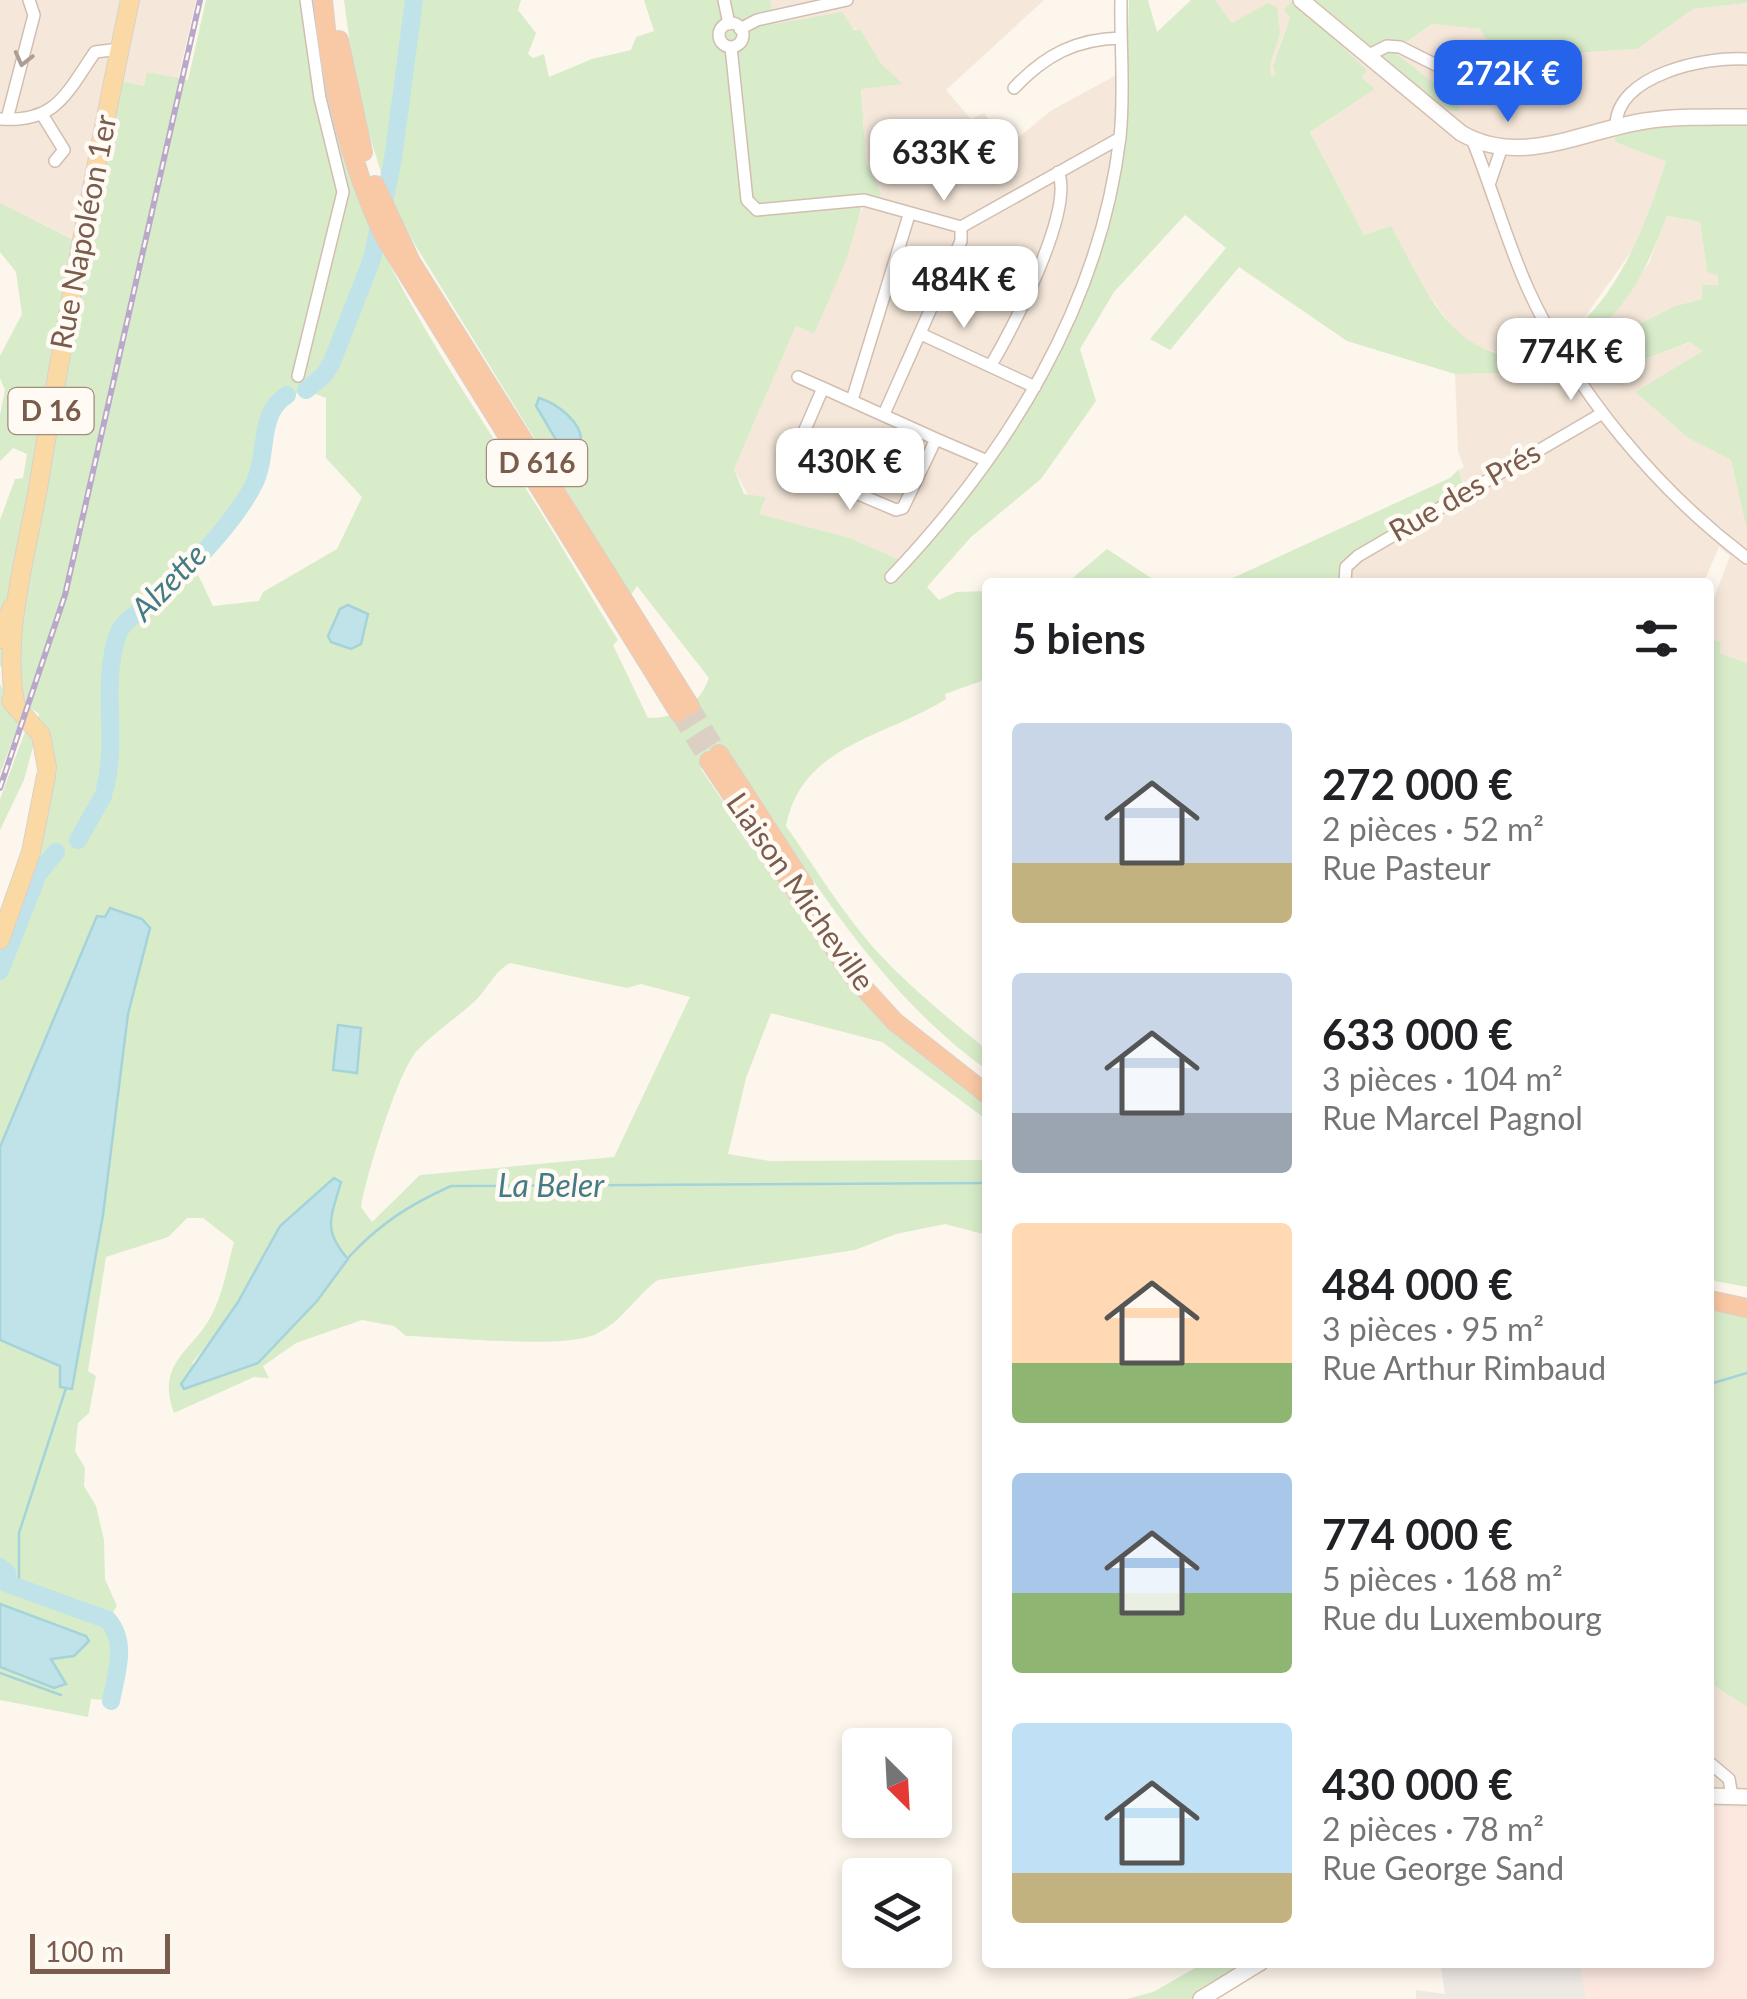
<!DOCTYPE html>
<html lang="fr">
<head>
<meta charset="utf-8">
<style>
	:root { --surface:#fff; --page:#f2f2f2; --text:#202124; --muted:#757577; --accent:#2563eb }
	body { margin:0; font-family:Lato,sans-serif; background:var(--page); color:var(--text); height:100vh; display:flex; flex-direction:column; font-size:38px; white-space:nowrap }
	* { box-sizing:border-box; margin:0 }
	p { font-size:32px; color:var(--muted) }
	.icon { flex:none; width:55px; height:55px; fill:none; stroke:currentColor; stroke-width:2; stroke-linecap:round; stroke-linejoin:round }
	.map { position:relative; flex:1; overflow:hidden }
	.sheet { position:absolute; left:982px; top:578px; width:732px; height:1390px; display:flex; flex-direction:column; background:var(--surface); border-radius:10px; box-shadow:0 5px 15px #0003 }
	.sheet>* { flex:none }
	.needle { width:65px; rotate:156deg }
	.fabs { position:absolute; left:842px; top:1728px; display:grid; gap:20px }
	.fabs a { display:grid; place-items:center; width:110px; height:110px; border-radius:10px; background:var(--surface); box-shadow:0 5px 15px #0003; font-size:50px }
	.scale { position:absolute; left:30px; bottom:25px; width:140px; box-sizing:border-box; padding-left:10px; border:5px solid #7a5c4d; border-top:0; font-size:28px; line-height:35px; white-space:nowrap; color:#7a5c4d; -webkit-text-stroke:8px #fffaf3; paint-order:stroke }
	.price { position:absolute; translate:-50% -85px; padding:0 22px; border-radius:20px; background:#fff; color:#222; font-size:32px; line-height:65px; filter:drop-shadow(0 2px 5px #0008) }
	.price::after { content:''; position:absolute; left:50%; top:60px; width:30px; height:22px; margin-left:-15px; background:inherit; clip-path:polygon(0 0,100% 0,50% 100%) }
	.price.active { background:var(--accent); color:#fff }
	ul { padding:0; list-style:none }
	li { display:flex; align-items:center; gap:30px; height:250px; padding:0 30px }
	li span { display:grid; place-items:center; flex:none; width:280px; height:200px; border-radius:10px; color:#555 }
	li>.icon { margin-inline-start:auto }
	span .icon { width:120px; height:120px; fill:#fffc; stroke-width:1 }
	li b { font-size:42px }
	h2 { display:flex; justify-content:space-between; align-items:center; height:120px; padding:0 30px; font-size:42px }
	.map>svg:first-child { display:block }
	.residential { fill:#f5e8da }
	.commercial { fill:#fde8e0 }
	.industrial { fill:#efe9e4 }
	.green { fill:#d8ecc9; fill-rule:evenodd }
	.water { fill:#bfe3e8; stroke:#a5d3da; stroke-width:2.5 }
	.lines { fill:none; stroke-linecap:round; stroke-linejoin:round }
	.stream { stroke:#a5d3da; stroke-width:2.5 }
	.river { stroke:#bfe3e8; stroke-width:18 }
	.trunk-tunnel { stroke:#dcd0c4; stroke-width:18; stroke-dasharray:18 9; stroke-linecap:butt }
	.minor-casing { stroke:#d1beb0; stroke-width:14 }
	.secondary-casing { stroke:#d6c0b0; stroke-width:18 }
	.primary-casing { stroke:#dad1cd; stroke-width:20 }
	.trunk-casing { stroke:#dad1cd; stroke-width:20 }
	.minor { stroke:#fff; stroke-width:11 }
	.secondary { stroke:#fff; stroke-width:15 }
	.primary { stroke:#fbd9a5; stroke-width:18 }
	.trunk { stroke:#f9c8a4; stroke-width:18 }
	.rail-casing { stroke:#b9a8c9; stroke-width:6 }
	.rail { stroke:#fffaf3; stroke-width:2.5; stroke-dasharray:8; stroke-linecap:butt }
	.oneway { stroke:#af9d94 }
	.labels { text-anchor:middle; stroke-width:9; stroke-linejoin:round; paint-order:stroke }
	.shield { fill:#fffaf3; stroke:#a28b7f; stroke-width:2.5 }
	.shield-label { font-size:28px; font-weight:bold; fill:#7a5c4d }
	.street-label { font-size:30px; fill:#7a5c4d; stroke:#fffaf3 }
	.water-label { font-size:32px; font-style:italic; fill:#437c86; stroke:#fffaf3 }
</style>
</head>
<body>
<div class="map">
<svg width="1747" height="1999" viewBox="0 0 1747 1999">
	<rect width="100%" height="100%" fill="#fdf6ec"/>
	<path class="residential" d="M0 0H196L178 79 148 72 144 87 119 82 85 245 0 203Z
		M770 0H1044L946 90 971 119 984 113 1008 146 1052 110 1120 73V138L1075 310 985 460 904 563 850 538 758 514 734 469 796 326 814 333 873 181 866 161 861 88 902 83 880 62 860 29 775 24Z
		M1215 0H1312L1401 47 1432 24 1480 29 1544 55 1637 49 1693 9 1747 3V117L1615 142 1666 160 1651 211 1631 252 1577 328 1563 336 1567 343 1594 336 1649 263 1667 216 1700 222 1707 272 1719 274 1718 285 1702 299 1675 306 1575 356 1642 360 1691 342 1704 352 1635 392 1688 438 1731 460 1747 531V663L1720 653 1721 642 1710 638V609L1730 556 1719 547 1704 582H1345L1346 567 1465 489 1458 470 1464 467 1458 452 1455 374 1568 371 1558 354 1540 357 1483 350 1462 340 1428 294 1364 235 1310 132 1375 89 1362 78 1367 70 1290 16 1273 65 1276 74 1270 78 1269 64 1280 34 1232 23Z
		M1710 1683 1747 1707V1809L1710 1807Z"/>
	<path class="commercial" d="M1710 1807 1747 1809V1999H1586L1580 1963 1710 1962Z"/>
	<path class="industrial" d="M1440 1962 1580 1963 1586 1999H1416V1990L1445 1994Z"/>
	<path class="green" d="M206 0H315C330 197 415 315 517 475 555 533 582 583 618 640L613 645 648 718C677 718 699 706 709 678L637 586 631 595 409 235 385 185 357 95 344 0H521L518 10 536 33 528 54 533 58 544 54 549 77 592 59 631 50 636 37 654 31 644 0H770L775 24 842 12 854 30 860 29 880 62 903 84 861 89 866 161 881 194 874 208 862 206 847 258 814 334 796 326 734 469 744 494 766 497 759 514 850 538 904 562 985 460 1075 310 1114 175 1120 39 1128 33 1129 0H1148L1157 32 1191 0H1215L1232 23 1268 3 1277 7 1280 34 1270 64 1271 77 1276 74 1273 66 1290 17 1284 10 1293 0 1367 70 1362 78 1375 89 1310 132 1364 235 1391 226C1432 301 1456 373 1558 354L1569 372 1455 374 1347 341 1239 267 1170 350 1150 339 1226 248 1185 215 1114 292 1080 349 1096 401 1041 479 971 537 927 587 939 600 956 592 987 591V679L945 694 946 699C885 738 802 744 786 826 814 866 840 909 872 946 907 985 947 1017 987 1050V1070C874 989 804 865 727 751L701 769 845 981 890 1029 987 1105V1120L882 1042 771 1013 746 1078 728 1154 770 1161 987 1160V1235L945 1224 896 1234 855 1250 658 1280C635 1296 622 1323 594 1335 560 1349 448 1337 406 1336L394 1326 362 1320 296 1343 263 1366 269 1378 254 1377 174 1413C154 1360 197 1350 214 1310 224 1289 228 1264 234 1242L203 1218H187L168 1237 106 1257 88 1371 96 1376 89 1413 78 1423 75 1451 85 1468 84 1486 96 1506 104 1540 105 1579 117 1606 108 1620 117 1640 105 1700 91 1699 88 1717 0 1700V1667L54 1687 51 1659 89 1641 85 1636 0 1604V916C13 875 51 782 34 743L24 780 0 830V799L26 729 35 738 39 714 26 705 0 774V684L6 695 11 668 0 666V520L15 479 23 478 27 454 13 448 0 461V415L5 390 0 378V356L22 314 16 272 0 252V203L84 245 119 81 144 86 147 72 188 80ZM305 390 326 398V458L362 497 337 549 263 592 259 601 213 606 192 562 255 484 275 402ZM510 963 627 988 641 984 690 997 614 1157 420 1175 372 1222 361 1207C366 1176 397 1076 415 1053 433 1033 454 1020 474 1002 488 989 493 973 510 963ZM341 1183 330 1223 332 1240 258 1363 210 1376 192 1363Z
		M1312 0H1747V3L1693 9 1637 49 1544 55 1536 68 1521 64 1522 54 1490 44 1480 29 1432 24 1400 47H1388L1456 101 1460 111H1449Z
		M1747 117V531L1731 460 1688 438 1635 392 1703 351 1690 342 1642 360 1584 371 1575 356 1675 306 1702 299V285H1718V275L1707 272 1700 222 1667 216C1648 266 1621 329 1567 343L1563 336C1616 305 1649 218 1666 161L1615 142 1616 127Z
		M1458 470 1465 489 1358 556 1345 582H1224L1450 478Z
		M1107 549 1157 582H1163H1068Z
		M1710 638 1721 642 1720 653 1747 663V1287L1710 1280Z
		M1710 1309 1747 1315V1707L1710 1683Z
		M1204 1963H1261L1201 1999H1127L1153 1992Z"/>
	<path class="water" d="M539 398C556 403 582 422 581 441L572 448 559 445 536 406Z
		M348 605 368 614 361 644 351 649 331 642 328 636 340 609Z
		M110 908 142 919 150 928 128 1014 103 1215 72 1389 60 1387V1366L0 1340V1147L97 916 105 917Z
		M338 1025 361 1028 357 1073 333 1070Z
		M334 1178 341 1182C331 1218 322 1229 348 1259L317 1301 258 1363 184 1389 181 1384 238 1302 280 1226Z
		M0 1604 86 1636 89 1641 74 1656 51 1659 66 1684 54 1688 0 1667Z"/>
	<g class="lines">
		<path class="stream" d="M348 1258C379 1224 409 1205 451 1186L988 1183
			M1710 1384 1747 1373
			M0 1580 6 1583
			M19 1586V1533L66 1388
			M0 1673 61 1695"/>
		<path class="river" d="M306 390 324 375 332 362 372 259 393 159 414 0
			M105 789C118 738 101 685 117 637 124 615 151 607 167 591 196 560 234 523 254 484 269 455 257 413 287 395
			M78 840 103 796
			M0 971 38 874 56 852
			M0 1567 7 1573 6 1583 108 1620C128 1643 116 1674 111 1701"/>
		<path class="trunk-tunnel" d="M690 706 719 754
			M679 713 709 761"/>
		<defs>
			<path id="minor" d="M724 0 729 24
				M719 35a12 12 0 1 1 24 0a12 12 0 1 1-24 0Z
				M740 29 757 20 847 0
				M731 47 747 200 757 210 864 200 961 227 1120 138
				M1367 56 1387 46 1400 47 1482 88
				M1014 88C1045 55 1076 39 1120 38
				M43 116 64 150 55 161
				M0 119C56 123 66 94 95 52L120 49
				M7 119 34 15 29 0
				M1616 127C1615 74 1708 56 1747 59
				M1472 139C1492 188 1506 240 1528 289 1575 392 1657 490 1747 558
				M1490 182 1502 147
				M921 334 1035 387
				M991 365C1012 330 1075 209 1058 172
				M298 376 343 192 320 98 306 0
				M798 377 823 388
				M823 388 936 439 903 508 896 510 802 470 794 455Z
				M852 400 909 215
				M884 414 961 241V227
				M936 439 985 460
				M891 577C1007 455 1100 306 1120 137 1125 92 1120 45 1121 0
				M1345 582 1346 567 1358 556 1601 414
				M1710 1763 1729 1779 1732 1796"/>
			<path id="secondary" d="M1301 0 1461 133C1521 168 1584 130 1645 121 1679 116 1713 117 1747 117
				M1710 1796 1747 1797
				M1201 1999 1261 1962"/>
			<path id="primary" d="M0 639 12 607
				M11 701 41 735 47 768
				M16 707C1 639 26 556 38 488 65 324 96 162 130 0
				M0 940 31 852 46 776"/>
			<path id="trunk" d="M323 0C330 83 349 161 384 236L679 713
				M339 40 363 152
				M375 185 411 262 690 706
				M719 754 804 885
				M709 761 852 975 895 1022 988 1095
				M1710 1300 1747 1308"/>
		</defs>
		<use href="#minor" class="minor-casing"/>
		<use href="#secondary" class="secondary-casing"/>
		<use href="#primary" class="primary-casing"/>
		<use href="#trunk" class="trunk-casing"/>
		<use href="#minor" class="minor"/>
		<use href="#secondary" class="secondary"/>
		<use href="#primary" class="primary"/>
		<use href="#trunk" class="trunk"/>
		<defs>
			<path id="rail" d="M0 788 65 595 200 0"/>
		</defs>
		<use href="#rail" class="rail-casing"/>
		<use href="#rail" class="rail"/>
	</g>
	<defs><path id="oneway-chevron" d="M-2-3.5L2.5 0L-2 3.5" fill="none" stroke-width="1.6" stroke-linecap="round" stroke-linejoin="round" transform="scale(2.5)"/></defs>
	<use class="oneway" href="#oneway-chevron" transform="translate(23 59) rotate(104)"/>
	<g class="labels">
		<g class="shield">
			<rect x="8.5" y="388" width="85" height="46" rx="8"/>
			<rect x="487" y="440" width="100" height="46" rx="8"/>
		</g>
		<g class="shield-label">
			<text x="51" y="421">D 16</text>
			<text x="537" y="473">D 616</text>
		</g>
		<g class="street-label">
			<text transform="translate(84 232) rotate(-79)" y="10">Rue Napoléon 1er</text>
			<text transform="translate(1465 492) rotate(-30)" y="10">Rue des Prés</text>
			<text transform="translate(800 892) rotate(55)" y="10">Liaison Micheville</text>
		</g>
		<g class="water-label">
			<text transform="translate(169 582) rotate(-46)" y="11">Alzette</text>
			<text x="551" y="1197">La Beler</text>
		</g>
	</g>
</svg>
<div class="fabs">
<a><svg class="needle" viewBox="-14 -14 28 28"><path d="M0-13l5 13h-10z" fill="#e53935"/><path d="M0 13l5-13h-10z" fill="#757577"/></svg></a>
<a><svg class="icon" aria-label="layers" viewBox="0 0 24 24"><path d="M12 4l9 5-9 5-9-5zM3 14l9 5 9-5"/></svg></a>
</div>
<div class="scale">100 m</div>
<b class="price active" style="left:1508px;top:125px">272K €</b>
<b class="price" style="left:944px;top:204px">633K €</b>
<b class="price" style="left:964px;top:331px">484K €</b>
<b class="price" style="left:1571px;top:403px">774K €</b>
<b class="price" style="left:850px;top:513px">430K €</b>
<section class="sheet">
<h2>5 biens<svg class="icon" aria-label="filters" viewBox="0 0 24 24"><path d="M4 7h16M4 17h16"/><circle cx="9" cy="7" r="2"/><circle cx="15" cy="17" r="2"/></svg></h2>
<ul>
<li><span style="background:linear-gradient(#c9d6e8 70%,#c2b280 0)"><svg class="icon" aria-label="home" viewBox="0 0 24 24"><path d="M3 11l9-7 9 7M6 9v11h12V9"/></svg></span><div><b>272 000 €</b><p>2 pièces · 52 m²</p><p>Rue Pasteur</p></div></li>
<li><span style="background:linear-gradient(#c9d6e8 70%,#9aa5b1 0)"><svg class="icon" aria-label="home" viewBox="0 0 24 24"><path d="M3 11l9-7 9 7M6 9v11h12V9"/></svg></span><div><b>633 000 €</b><p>3 pièces · 104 m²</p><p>Rue Marcel Pagnol</p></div></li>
<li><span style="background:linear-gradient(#ffd9b3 70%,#8fb573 0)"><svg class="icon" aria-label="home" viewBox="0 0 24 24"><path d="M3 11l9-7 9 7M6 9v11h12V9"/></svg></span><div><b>484 000 €</b><p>3 pièces · 95 m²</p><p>Rue Arthur Rimbaud</p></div></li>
<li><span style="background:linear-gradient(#a9c7e8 60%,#8fb573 0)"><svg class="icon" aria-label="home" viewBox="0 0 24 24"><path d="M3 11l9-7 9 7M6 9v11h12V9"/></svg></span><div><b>774 000 €</b><p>5 pièces · 168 m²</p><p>Rue du Luxembourg</p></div></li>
<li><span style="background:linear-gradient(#bfe0f5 75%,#c2b280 0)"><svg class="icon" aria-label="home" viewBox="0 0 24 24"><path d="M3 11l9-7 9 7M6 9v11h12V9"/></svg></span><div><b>430 000 €</b><p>2 pièces · 78 m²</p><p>Rue George Sand</p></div></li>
</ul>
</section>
</div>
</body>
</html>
